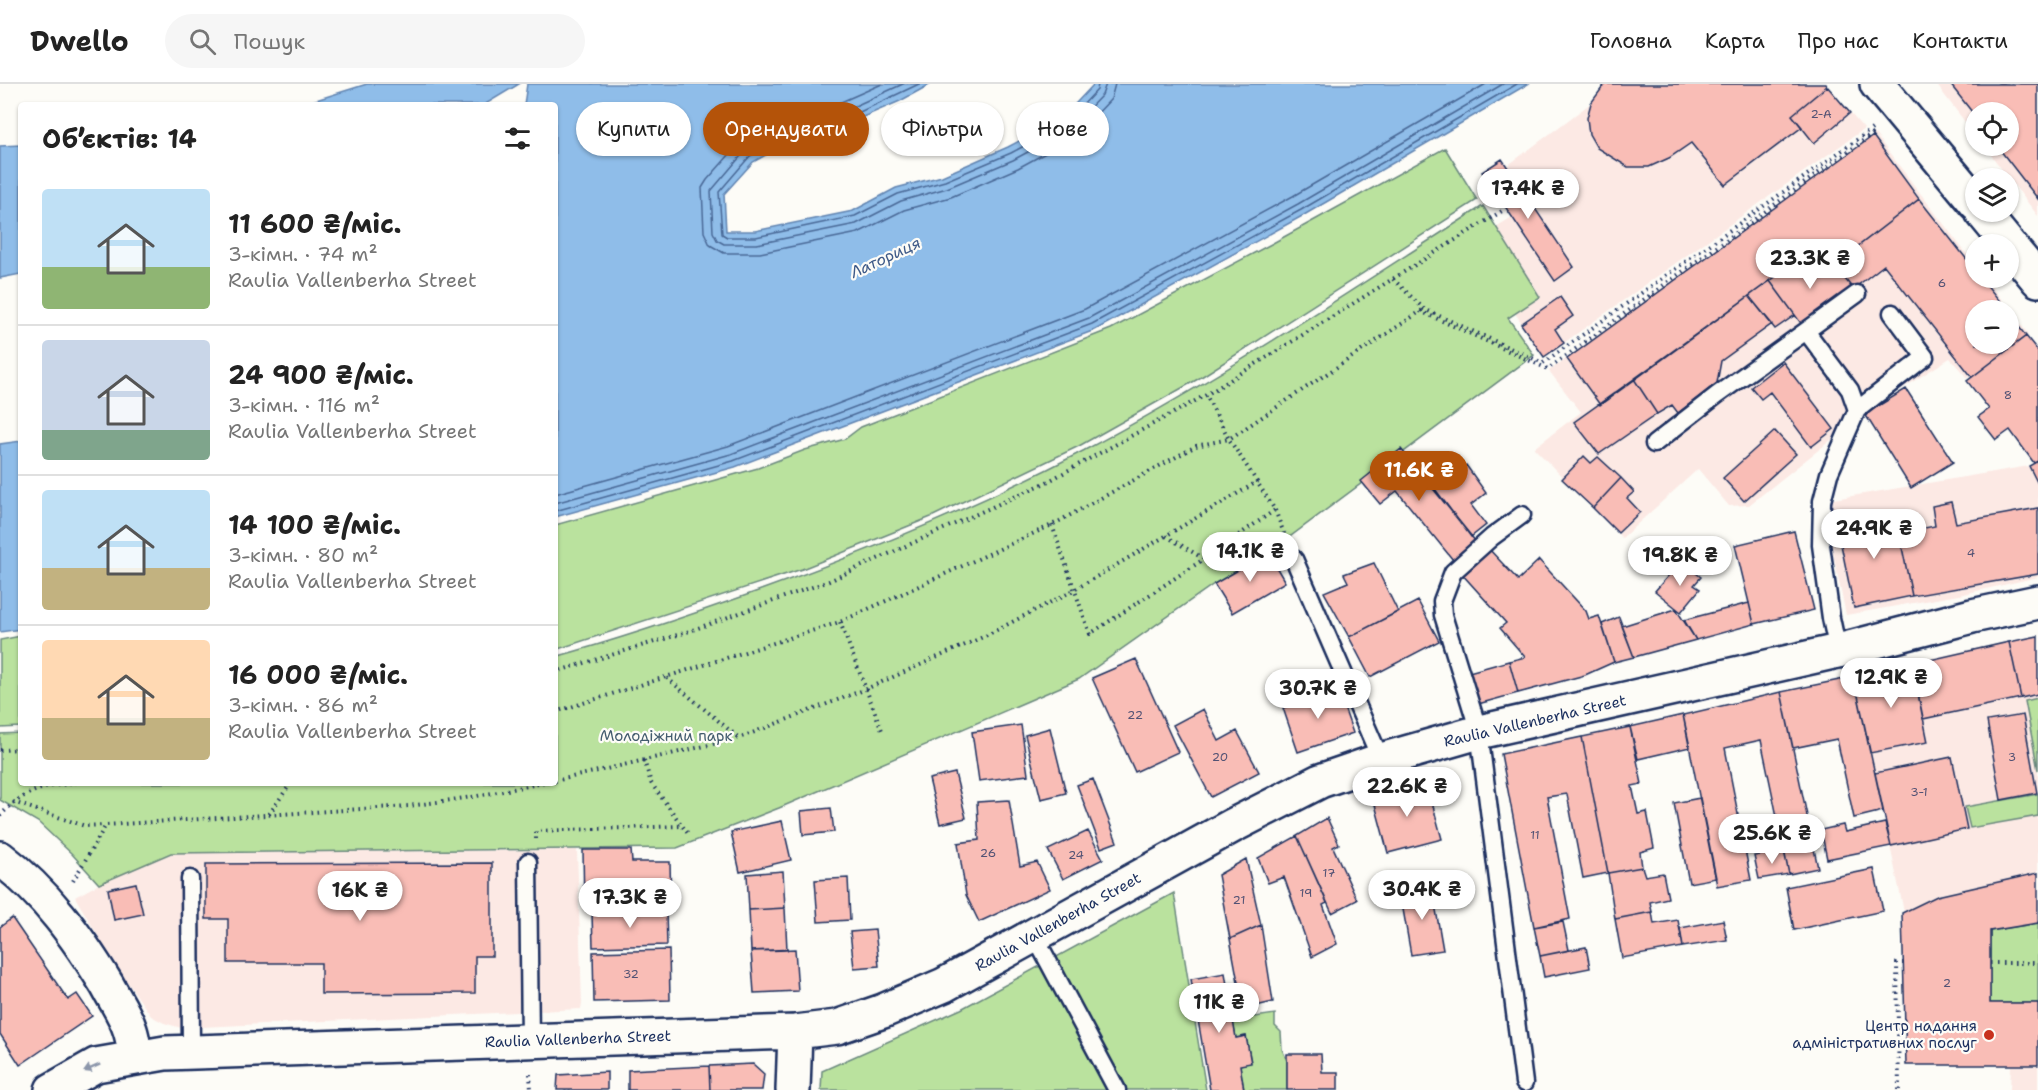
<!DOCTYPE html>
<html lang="uk">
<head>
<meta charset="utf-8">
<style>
	:root { --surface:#fff; --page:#f6f6f6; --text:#222; --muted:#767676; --line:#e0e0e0; --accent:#b45309 }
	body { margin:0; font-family:"Shantell Sans",sans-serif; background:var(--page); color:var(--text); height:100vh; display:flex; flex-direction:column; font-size:22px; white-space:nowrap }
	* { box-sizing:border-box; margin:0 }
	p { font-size:20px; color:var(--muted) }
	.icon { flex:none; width:33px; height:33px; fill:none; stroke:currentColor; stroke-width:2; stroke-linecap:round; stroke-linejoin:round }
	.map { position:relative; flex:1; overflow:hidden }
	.panel { position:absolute; left:18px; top:18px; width:540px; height:684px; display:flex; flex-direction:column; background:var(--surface); border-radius:6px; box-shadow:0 2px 4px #0004 }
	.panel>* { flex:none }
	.top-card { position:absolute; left:576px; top:18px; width:570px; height:54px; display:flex; gap:12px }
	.fabs { position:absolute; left:1965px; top:18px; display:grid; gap:12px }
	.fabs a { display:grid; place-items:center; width:54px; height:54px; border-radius:50%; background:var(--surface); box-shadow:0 2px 4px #0004; font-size:30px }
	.price { position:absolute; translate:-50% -51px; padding:0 14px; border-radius:21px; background:#fff; color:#222; font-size:20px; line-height:39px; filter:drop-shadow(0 2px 3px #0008) }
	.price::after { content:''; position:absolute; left:50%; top:36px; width:18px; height:14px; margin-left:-9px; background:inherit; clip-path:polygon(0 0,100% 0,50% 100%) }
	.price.current { background:var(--accent); color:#fff }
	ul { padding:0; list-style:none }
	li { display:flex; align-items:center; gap:18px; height:150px; padding:0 24px }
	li+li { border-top:2px solid var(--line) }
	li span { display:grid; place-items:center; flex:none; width:168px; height:120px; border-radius:6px; color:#555 }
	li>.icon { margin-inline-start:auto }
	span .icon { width:72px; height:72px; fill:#fffc; stroke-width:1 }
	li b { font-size:26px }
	h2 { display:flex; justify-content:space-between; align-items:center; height:72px; padding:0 24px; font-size:26px }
	.chip { padding:0 21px; border-radius:27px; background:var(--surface); box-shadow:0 2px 4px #0004; font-size:21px; line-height:54px }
	.chip.current { background:var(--accent); color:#fff }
	header { display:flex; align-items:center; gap:36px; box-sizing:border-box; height:84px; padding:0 30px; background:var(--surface); border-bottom:2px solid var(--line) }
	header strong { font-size:28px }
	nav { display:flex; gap:33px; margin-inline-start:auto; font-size:21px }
	.search { width:420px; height:54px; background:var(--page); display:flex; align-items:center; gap:15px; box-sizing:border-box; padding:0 21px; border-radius:33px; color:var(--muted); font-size:22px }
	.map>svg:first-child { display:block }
	.built { fill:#fce9e4; fill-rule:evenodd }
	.green { fill:#bae29e; stroke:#6a887e; stroke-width:1.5 }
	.water { fill:#8fbde9; stroke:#6184b1; stroke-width:1.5 }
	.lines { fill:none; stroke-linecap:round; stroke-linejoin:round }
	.shore { stroke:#496896; stroke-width:1.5 }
	.building { fill:#f9bdb6; stroke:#1b2f5e; stroke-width:1.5 }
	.service-casing { stroke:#1b2f5e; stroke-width:21 }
	.tertiary-casing { stroke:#1b2f5e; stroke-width:38 }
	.path { stroke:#1b2f5e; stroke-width:4; stroke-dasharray:1.5 4.5; stroke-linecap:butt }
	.service { stroke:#fdfcf7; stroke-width:16 }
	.tertiary { stroke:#fdfcf7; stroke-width:33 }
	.oneway { fill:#8c96aa }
	.poi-dot { fill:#c8321e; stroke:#fdfcf7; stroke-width:2 }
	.labels { text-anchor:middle; stroke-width:4.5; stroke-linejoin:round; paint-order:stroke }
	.number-label { font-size:12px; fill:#525274 }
	.street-label { font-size:15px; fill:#1b2f5e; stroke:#fdfcf7 }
	.park-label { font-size:15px; fill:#435c6e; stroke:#fdfcf7 }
	.poi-label { font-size:15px; fill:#1b2f5e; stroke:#fdfcf7; text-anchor:end }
	.water-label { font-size:16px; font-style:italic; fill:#3e5a88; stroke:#fdfcf7 }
</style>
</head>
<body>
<header>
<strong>Dwello</strong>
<div class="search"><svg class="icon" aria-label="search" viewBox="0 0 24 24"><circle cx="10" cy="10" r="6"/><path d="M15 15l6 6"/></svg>Пошук</div>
<nav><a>Головна</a><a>Карта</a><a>Про нас</a><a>Контакти</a></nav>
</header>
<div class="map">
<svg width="2038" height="1006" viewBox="0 0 2038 1006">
	<rect width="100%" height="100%" fill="#fdfcf7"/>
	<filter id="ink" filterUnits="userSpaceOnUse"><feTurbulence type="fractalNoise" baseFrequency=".0167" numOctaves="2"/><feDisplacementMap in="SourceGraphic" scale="12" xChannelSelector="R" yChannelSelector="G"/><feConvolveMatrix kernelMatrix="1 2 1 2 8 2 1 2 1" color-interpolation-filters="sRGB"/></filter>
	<g filter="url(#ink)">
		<path class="built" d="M1605 0H1825L1864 45 1544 273 1515 229 1540 212 1496 143 1512 133 1482 88 1502 75 1507 82 1591 19Z
			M1936 0H2038V132L1984 62H2008V28H1976L1975 51Z
			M1875 50 1975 181 1976 194H1985L2028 250 1967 294 1950 274 1864 329 1848 322 1840 349 1749 421 1729 422 1698 385 1622 454 1534 364 1581 328 1549 287ZM1976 226H2008V260H1976Z
			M2038 377V493L1964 510 1846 531 1822 417 2029 382Z
			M2038 551V789L1937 812 1904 828 1854 591Z
			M577 766 582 919 581 925 181 944 164 939 151 932 114 879 75 813 99 800 171 769Z
			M2011 981H2038V1006H2010Z"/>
		<path class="green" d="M1445 64 1477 116 1198 295 1079 362 931 433 802 485 555 566V441L758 384 805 366 845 355 861 343 1111 245 1273 159Z
			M1483 122 1540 213 1508 234 1534 271 1268 469 1214 500 1079 595 779 724 677 764 171 769 99 800 72 770 38 738 0 716V650L21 649V699H555V573C624 554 691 531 758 507 869 467 978 422 1083 367 1222 294 1351 206 1483 122Z
			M21 552V643L0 644V556Z
			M2038 614V686L2025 617Z
			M2038 710V732L1970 744 1965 723Z
			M1174 809 1206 1006H821L822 987 961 925Z
			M2038 839V919H1990V847Z
			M1246 924 1255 933 1275 930V942L1281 948 1282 965 1287 977V1006H1244L1240 981 1251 978 1246 952 1236 954 1233 938Z"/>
		<path class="water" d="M367 0H519L484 21H300Z
			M527 0H931L900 17 849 39 795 55 753 78 724 110 726 147H755L853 127 896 104 942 92 1008 63 1061 35 1094 0H1528L1304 131 1095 246 735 383 555 433V21H524Z
			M21 61V190L0 194V62Z
			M21 357V545L0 548V360Z"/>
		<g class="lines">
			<path class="shore" d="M882 0 841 18 786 35 738 61 707 96 702 104 704 148 710 161 724 169H760L858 149 904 126 951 113 1018 84 1075 53 1111 15 1115 0
				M903 0 844 27 790 43 746 66 711 107 713 148 717 156 724 160H757L856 140 901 117 947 104 1013 76 1067 47 1102 11 1106 0
				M919 0 847 34 793 50 750 72 719 108 722 150 727 153H756L855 132 898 110 945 97 1011 69 1065 40 1097 6 1098 0
				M555 410 728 362 1085 225 1293 112 1486 0
				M555 419 731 370 1089 234 1298 120 1503 0
				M555 427 733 377 1092 240 1301 126 1517 0"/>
		</g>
		<path class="building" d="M1605 0H1826L1827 2 1792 31 1802 43 1725 101 1691 59 1669 74 1649 83H1628L1597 64 1589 50 1587 34 1591 19Z
			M1950 0H2038V115L1997 62H2008V28H1976V33Z
			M1827 2 1850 29 1814 59 1792 31Z
			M1873 52 1919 115 1817 194 1801 174 1600 321 1567 275Z
			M1502 75 1574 183 1555 197 1482 88Z
			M1919 115 1976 187V194H1981L2007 226H1976V260H2008V229L2026 252 1972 293 1884 181 1853 205 1834 181Z
			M1801 174 1817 194 1834 181 1853 205 1803 242 1770 197Z
			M1770 197 1795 231 1775 245 1749 212Z
			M1749 212 1772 240 1721 277 1717 299 1678 329 1672 321 1657 330 1634 295Z
			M1560 213 1573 232 1555 245 1564 259 1544 273 1521 240Z
			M2026 252 2038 267V377L2034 379 2010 346 1996 356 1978 333 1989 325 1967 297Z
			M1783 278 1834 345 1811 363 1770 308 1761 315 1751 303Z
			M1634 295 1657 330 1599 370 1574 338Z
			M1906 305 1953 378 1911 404 1865 330Z
			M1775 347 1796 370 1744 417 1723 394Z
			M1401 365 1476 458 1453 476 1397 407 1380 420 1361 397Z
			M1584 372 1591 379 1598 373 1621 394 1593 424 1562 395Z
			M2038 377V400L2029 382Z
			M1466 381 1486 409 1471 421 1486 441 1471 453 1435 405Z
			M1621 394 1634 408 1627 414 1640 428 1618 449 1593 424Z
			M1951 418 1956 439 2038 424V490L1912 512 1899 449 1935 442 1932 422Z
			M1895 429 1912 512 1854 524 1837 441Z
			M1794 447 1814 526 1754 540 1735 461Z
			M1488 464 1518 496 1539 476 1586 527 1589 535 1599 532 1614 578 1585 591 1518 609 1509 577 1525 573 1500 544 1506 539 1461 489Z
			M1268 469 1285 498 1232 529 1214 500Z
			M1681 477 1701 493 1694 501 1700 505 1681 528 1655 507Z
			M1374 479 1398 528 1349 553 1324 508 1348 498 1344 490Z
			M1418 517 1439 557 1370 593 1349 553Z
			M1749 519 1754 540 1696 556 1684 536Z
			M1676 525 1696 556 1634 573 1622 542Z
			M1619 533 1634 573 1614 578 1602 540Z
			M2038 552V610L2021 614 2009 558Z
			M2009 558 2021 614 1923 635 1912 580Z
			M1136 575 1178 668 1135 688 1092 594Z
			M1509 577 1518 609 1478 620 1469 588Z
			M1912 580 1928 658 1870 669 1854 593Z
			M1854 593 1883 727 1854 734 1837 655 1793 664 1781 608Z
			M1337 604 1353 649 1298 668 1283 624Z
			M1781 608 1818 784 1789 790 1761 656 1725 664 1751 796 1717 802 1683 631Z
			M1203 625 1219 657 1237 647 1259 688 1211 713 1173 641Z
			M1683 631 1690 663 1638 675 1630 643Z
			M2023 631 2037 709 2001 716 1987 637Z
			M1021 641 1028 691 979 697 972 648Z
			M1630 643 1642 700 1632 702 1638 730 1647 728 1654 764 1640 768 1642 783 1608 789 1582 653Z
			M1050 644 1066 709 1041 715 1025 651Z
			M1582 653 1608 789 1583 794 1567 710 1547 713 1570 835 1534 843 1501 670Z
			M1952 673 1967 745 1891 762 1875 689Z
			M955 689 966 734 940 740 929 695Z
			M1093 695 1117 758 1101 764 1077 701Z
			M1427 700 1442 755 1388 769 1373 713Z
			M1700 714 1716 794 1689 799 1674 719Z
			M1009 716 1020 782 1037 778 1050 805 979 838 966 811 958 759 979 756 977 718Z
			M831 724 834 748 803 751 801 727Z
			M1327 734 1339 760 1333 763 1357 816 1332 829 1297 752Z
			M782 737 791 776 740 788 731 748Z
			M1885 739 1891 762 1827 775 1821 746 1843 741 1845 748Z
			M1088 747 1103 775 1063 795 1048 766Z
			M1297 752 1327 819 1323 821 1337 860 1312 873 1284 793 1268 799 1258 774Z
			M583 766H631L632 778H670L671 822 584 823Z
			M1784 767 1789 790 1759 795 1754 772Z
			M1246 775 1261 841 1230 855 1218 791Z
			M492 779V872H475V909L321 910V879H228V835H206V780Z
			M1642 783 1645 792 1663 789 1668 814 1650 818 1652 828 1615 835 1608 789Z
			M1874 785 1883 827 1794 846 1786 803Z
			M783 787 785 824 749 826 747 790Z
			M2038 789V839L1990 847V919H2038V981H1906L1902 829 1937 812Z
			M848 794 850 836 818 838 815 796Z
			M136 799 143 830 114 836 108 805Z
			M1432 803 1443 866 1411 871 1400 808Z
			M785 824 787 866 751 867 749 826Z
			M666 827 667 861 593 863 592 829Z
			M1652 828 1654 840 1678 836 1683 863 1622 874 1615 835Z
			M12 834 68 916 77 910 92 932 20 981 0 950V843Z
			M1723 836 1727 856 1683 863 1680 844Z
			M1563 838 1569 866 1540 872 1534 843Z
			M1261 841 1273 918 1243 925 1230 855Z
			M875 846 879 882 854 884 850 848Z
			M1586 863 1590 884 1544 893 1540 872Z
			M795 865 798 907 754 909 751 867Z
			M669 866 670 916 594 918 593 868Z
			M1225 889 1236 954 1246 952 1251 979 1240 981 1244 1006H1210L1191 895Z
			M1287 970H1321L1322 988H1338V1006H1287Z
			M753 980 764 990 762 1006H710L709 982Z
			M709 982 710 1006H628V986Z
			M607 988V1006H557L558 991Z"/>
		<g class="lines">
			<defs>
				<path id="service" d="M1806 247 1857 210
					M1654 360 1717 311 1806 247 1850 306 1857 326
					M1522 431 1492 453 1453 488 1442 517 1443 531 1479 648 1524 999
					M1294 475 1381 676
					M1838 567 1831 534 1821 461 1822 417 1829 390 1857 326 1925 273 1892 229
					M528 778 530 957
					M190 795 191 967
					M1034 851 1117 1006"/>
				<path id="tertiary" d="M1877 0 1976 119
					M1982 128 2038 196
					M0 774C46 809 77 852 107 901 115 916 125 930 130 946 133 955 134 965 136 974
					M52 1006 96 981 165 969 795 948 837 943 883 927 944 901 1232 742 1320 697 1381 676 1479 648 1838 567 1972 532 2038 518
					M793 1006 795 948"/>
			</defs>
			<use href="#service" class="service-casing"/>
			<use href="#tertiary" class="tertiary-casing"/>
			<path class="path" d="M1393 195 1424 225 1543 279 1872 45
				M1420 227 1548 285 1875 48
				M1275 426 1285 452
				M1052 441 1090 550 1204 475 1275 426 1257 398
				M1166 452 1204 475
				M840 538 883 649
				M555 588 684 549 829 497 1045 399 1206 311 1502 127
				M667 594 739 654
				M555 628 840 538 1052 441 1196 362 1229 355 1206 311
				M0 666 21 665
				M644 676 651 699 689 751
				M555 697 739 654 866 605 983 553 1074 506 1257 398 1229 355 1424 225
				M13 718 85 742 105 741
				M269 730 291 699
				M0 732C23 707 43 702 76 699
				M536 755V747L682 742
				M73 797 106 741 409 722 472 713 543 699
				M1990 879H2038
				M530 990 531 1006
				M1899 1006 1897 879H1904"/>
			<use href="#service" class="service"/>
			<use href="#tertiary" class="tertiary"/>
		</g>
		<defs><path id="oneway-solid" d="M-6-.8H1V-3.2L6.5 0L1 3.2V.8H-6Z" transform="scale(1.5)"/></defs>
		<use class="oneway" href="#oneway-solid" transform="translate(92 984) rotate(156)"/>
	</g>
	<circle class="poi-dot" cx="1989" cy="951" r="6"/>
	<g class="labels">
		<g class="number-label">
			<text x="1821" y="34">2-А</text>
			<text x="1942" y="203">6</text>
			<text x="2008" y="315">8</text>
			<text x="1971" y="473">4</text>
			<text x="1135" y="635">22</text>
			<text x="1220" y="677">20</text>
			<text x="2012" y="677">3</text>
			<text x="1919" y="712">3-1</text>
			<text x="1535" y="755">11</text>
			<text x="988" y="773">26</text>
			<text x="1076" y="775">24</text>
			<text x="1329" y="793">17</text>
			<text x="1306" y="813">19</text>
			<text x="1239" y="820">21</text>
			<text x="631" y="894">32</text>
			<text x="1947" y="903">2</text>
		</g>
		<g class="street-label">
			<text transform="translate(1535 637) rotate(-13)" y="5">Raulia Vallenberha Street</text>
			<text transform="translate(1058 838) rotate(-29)" y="5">Raulia Vallenberha Street</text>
			<text transform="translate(578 955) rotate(-2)" y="5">Raulia Vallenberha Street</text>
		</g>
		<g class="park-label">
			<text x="666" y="657">Молодіжний парк</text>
		</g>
		<g class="poi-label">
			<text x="1977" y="947">Центр надання<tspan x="1977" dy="17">адміністративних послуг</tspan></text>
		</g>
		<g class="water-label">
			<text transform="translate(885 173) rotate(-25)" y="6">Латориця</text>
		</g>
	</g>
</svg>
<div class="fabs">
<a><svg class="icon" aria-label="locate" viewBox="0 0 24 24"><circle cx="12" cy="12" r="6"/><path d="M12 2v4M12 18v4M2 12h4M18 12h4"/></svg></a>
<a><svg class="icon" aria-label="layers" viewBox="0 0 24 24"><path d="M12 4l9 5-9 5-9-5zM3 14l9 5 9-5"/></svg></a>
<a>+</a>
<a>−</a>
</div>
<b class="price" style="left:1528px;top:136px">17.4K ₴</b>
<b class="price" style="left:1810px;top:206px">23.3K ₴</b>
<b class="price current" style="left:1419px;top:418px">11.6K ₴</b>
<b class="price" style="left:1874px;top:476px">24.9K ₴</b>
<b class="price" style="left:1250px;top:499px">14.1K ₴</b>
<b class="price" style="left:1680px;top:503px">19.8K ₴</b>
<b class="price" style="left:1891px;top:625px">12.9K ₴</b>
<b class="price" style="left:1318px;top:636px">30.7K ₴</b>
<b class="price" style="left:1407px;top:734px">22.6K ₴</b>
<b class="price" style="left:1772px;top:781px">25.6K ₴</b>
<b class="price" style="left:1422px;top:837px">30.4K ₴</b>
<b class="price" style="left:360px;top:838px">16K ₴</b>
<b class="price" style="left:630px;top:845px">17.3K ₴</b>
<b class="price" style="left:1219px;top:950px">11K ₴</b>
<div class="top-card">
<a class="chip">Купити</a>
<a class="chip current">Орендувати</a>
<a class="chip">Фільтри</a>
<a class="chip">Нове</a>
</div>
<section class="panel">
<h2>Об’єктів: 14<svg class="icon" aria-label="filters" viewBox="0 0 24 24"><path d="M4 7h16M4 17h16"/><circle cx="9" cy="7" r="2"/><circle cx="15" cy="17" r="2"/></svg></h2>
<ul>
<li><span style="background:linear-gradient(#bfe0f5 65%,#8fb573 0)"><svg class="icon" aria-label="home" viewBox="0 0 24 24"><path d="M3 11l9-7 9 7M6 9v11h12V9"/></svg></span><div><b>11 600 ₴/міс.</b><p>3-кімн. · 74 m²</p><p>Raulia Vallenberha Street</p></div></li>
<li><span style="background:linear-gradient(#c9d6e8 75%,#7fa58c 0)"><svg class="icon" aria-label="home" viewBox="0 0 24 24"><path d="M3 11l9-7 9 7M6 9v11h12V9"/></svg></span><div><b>24 900 ₴/міс.</b><p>3-кімн. · 116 m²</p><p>Raulia Vallenberha Street</p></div></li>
<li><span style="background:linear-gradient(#bfe0f5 65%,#c2b280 0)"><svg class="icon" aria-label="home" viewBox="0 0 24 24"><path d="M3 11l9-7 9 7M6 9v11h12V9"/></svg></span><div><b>14 100 ₴/міс.</b><p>3-кімн. · 80 m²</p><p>Raulia Vallenberha Street</p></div></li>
<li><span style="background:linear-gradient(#ffd9b3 65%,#c2b280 0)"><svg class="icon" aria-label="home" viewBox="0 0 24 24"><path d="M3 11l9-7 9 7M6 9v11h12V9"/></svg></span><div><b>16 000 ₴/міс.</b><p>3-кімн. · 86 m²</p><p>Raulia Vallenberha Street</p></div></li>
</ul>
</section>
</div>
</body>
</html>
